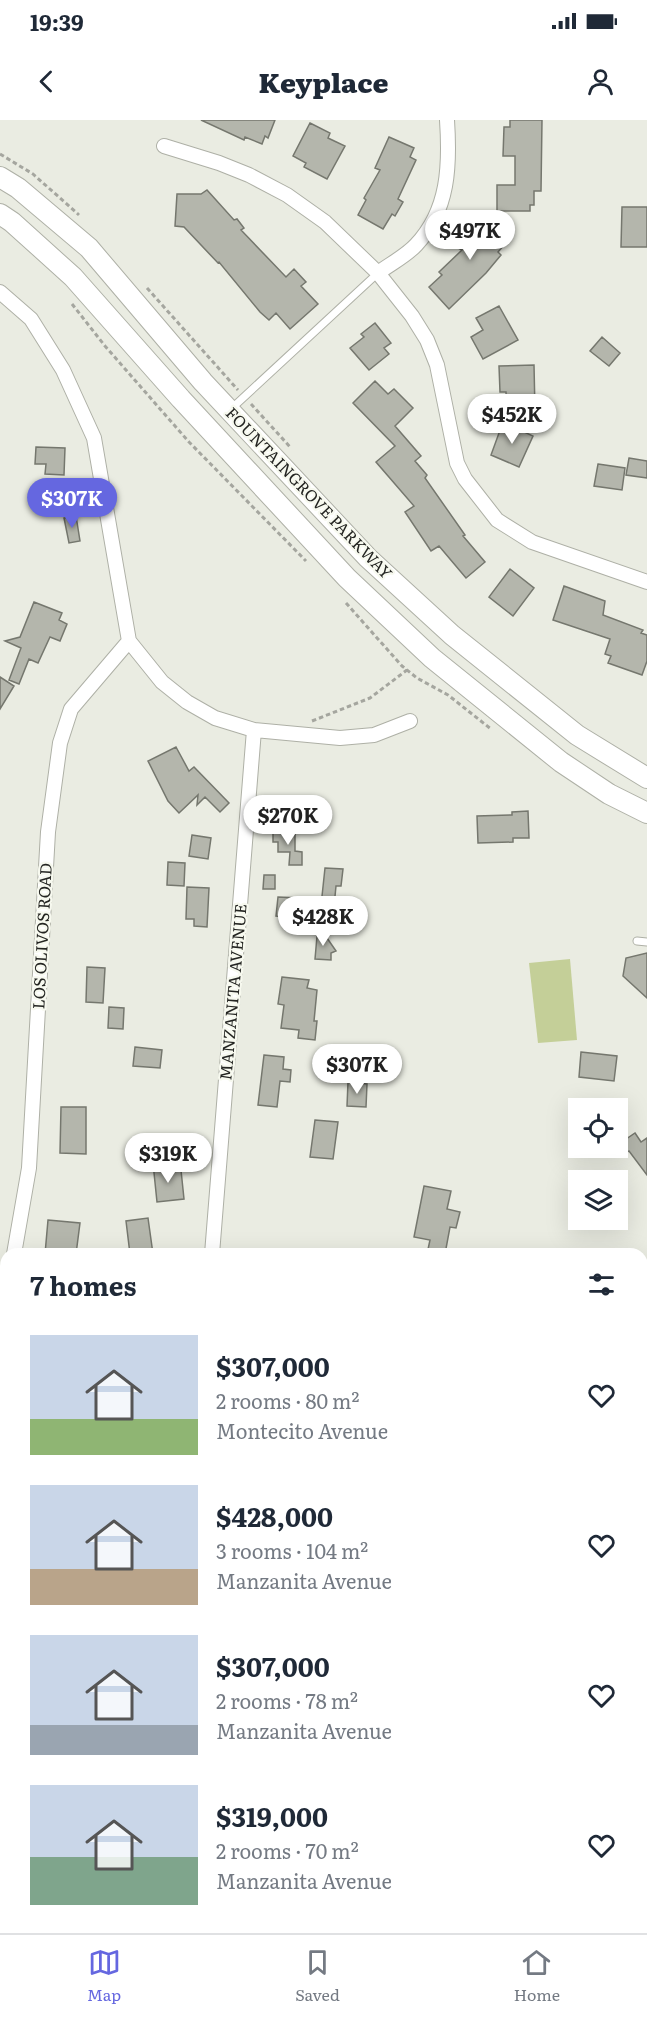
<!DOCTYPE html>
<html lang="en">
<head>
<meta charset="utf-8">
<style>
	:root { --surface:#fff; --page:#f2f2f3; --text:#1f2937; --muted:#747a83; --line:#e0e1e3; --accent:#6567e0 }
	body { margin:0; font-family:Literata,serif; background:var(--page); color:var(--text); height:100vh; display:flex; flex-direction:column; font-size:22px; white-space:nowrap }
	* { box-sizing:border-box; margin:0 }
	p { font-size:20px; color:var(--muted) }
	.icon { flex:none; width:33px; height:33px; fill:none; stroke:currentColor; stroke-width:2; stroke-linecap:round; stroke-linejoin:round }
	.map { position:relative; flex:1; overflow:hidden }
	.panel { position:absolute; left:0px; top:1128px; width:648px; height:686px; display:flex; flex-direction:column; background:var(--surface); border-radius:18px 18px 0 0; box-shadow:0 6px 24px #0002 }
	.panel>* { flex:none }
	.buttons { position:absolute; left:568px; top:978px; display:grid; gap:12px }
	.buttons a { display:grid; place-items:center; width:60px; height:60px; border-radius:0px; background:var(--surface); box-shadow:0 6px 24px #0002; font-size:30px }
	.price { position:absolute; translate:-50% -51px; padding:0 14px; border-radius:21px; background:#fff; color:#222; font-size:20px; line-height:39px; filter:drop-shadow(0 2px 3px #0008) }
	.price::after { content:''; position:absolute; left:50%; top:36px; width:18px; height:14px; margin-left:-9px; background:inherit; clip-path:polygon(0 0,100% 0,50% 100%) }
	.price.active { background:var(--accent); color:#fff }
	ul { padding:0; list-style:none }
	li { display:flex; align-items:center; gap:18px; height:150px; padding:0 30px }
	li span { display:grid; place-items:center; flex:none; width:168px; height:120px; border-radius:0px; color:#555 }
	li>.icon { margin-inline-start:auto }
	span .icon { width:72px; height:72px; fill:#fffc; stroke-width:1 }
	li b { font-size:26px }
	h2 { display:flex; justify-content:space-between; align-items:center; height:72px; padding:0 30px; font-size:26px }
	.status { display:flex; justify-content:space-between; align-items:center; height:42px; padding:0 30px; background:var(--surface); direction:ltr }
	.status svg { height:16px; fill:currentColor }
	header { display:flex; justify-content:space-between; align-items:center; height:78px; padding:0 30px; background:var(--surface); font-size:27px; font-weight:800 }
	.tabs { display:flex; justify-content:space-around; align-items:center; height:84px; border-top:2px solid var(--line); background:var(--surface); font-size:16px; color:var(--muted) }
	.tabs a { display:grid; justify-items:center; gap:3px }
	.tabs .active { color:var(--accent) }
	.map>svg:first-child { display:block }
	.green { fill:#c4cf98 }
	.building { fill:#b4b6ac; stroke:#75776e; stroke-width:1.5 }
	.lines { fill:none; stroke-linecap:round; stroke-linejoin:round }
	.service-casing { stroke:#aeb0a6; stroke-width:9 }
	.minor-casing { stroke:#aeb0a6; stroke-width:16 }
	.secondary-casing { stroke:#aeb0a6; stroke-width:22 }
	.path { stroke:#a5a69f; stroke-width:3; stroke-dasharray:4.5 3; stroke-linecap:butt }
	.service { stroke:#fff; stroke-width:7 }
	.minor { stroke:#fff; stroke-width:14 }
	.secondary { stroke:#fff; stroke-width:20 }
	.labels { text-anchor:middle; stroke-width:4.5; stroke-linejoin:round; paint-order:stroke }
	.street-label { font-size:16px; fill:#242522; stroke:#f7f9ef }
</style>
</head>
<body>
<div class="status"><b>19:39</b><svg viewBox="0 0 49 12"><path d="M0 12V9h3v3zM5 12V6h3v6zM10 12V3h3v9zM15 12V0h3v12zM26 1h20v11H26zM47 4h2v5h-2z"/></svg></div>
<header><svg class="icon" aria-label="back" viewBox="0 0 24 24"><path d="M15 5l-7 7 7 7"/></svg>Keyplace<svg class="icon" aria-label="person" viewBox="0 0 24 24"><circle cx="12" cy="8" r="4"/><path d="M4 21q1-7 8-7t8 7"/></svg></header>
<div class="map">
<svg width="647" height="1813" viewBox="0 0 647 1813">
	<rect width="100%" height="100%" fill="#eaece2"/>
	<path class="green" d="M570 839 577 920 538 923 529 843Z"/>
	<path class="building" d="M201 0H275L268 18 265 16 262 24 245 17 244 20Z
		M510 0H542L541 71H534V85H530V91H497V65H515V36H503L504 7H510Z
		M310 3 330 13 328 18 345 26 327 59 304 47 306 43 293 36Z
		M389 17 414 28 410 37 416 40 398 79 403 82 395 96 392 94 383 109 358 95 366 80 364 78 380 50 375 48Z
		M207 70 234 100 237 99 244 108 241 110 286 157 294 149 306 162 301 166 318 184 290 209 276 193 269 200 260 192 219 142 218 143 184 107 175 106 177 74H201Z
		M622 87H647V127H621Z
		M480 94 510 118 498 132 501 135 486 153 449 189 429 167 442 155 439 152 462 130 458 128 468 116 465 113Z
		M499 186 518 220 483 239 471 217 483 210 476 198Z
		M375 203 391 223 384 228 389 234 369 250 350 228 364 217 361 214Z
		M602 217 620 233 609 246 590 231Z
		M534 245 535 291 507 292 506 272H500L499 246Z
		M375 261 388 274 394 269 413 288 395 306 421 336 415 341 427 355 425 358 465 415 463 416 485 442 466 458 439 426 431 431 405 392 414 386 376 342 395 326 353 283Z
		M503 302 533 316 519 347 491 335Z
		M36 327 65 328 64 355 45 354 46 344H35Z
		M629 338 647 341V358L626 355Z
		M598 344 625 348 622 370 594 366Z
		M76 396 80 421 69 423 64 398Z
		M510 449 534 468 513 496 489 477Z
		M564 466 605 481 603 495 643 510 641 513 647 515V541L642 555 608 543 611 536 605 534 610 519 553 500Z
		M34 482 62 493 59 500 67 504 60 521 50 517 38 543 29 539 19 564 9 560 21 528 5 521 20 517Z
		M0 557 14 566 0 589Z
		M176 627 189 651 194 647 229 683 220 692 205 677 197 685 198 675 179 693 168 681 148 641Z
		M528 691 529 718H513V722L478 723 477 696 512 695V692Z
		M273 710 295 711V731L302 732V745H289L290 732H278V722H273Z
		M192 715 211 718 208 739 189 736Z
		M168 742 185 743 184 766 167 765Z
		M325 748 343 749 341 766H336L333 797 320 795Z
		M264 755H275V769H263Z
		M187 767 209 768 207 807 194 806V799H186Z
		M278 777 300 778V798L276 796Z
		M318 805 336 831 331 833V840L315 839Z
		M647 833V878L623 856 626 838Z
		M87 847 105 848 103 883 86 882Z
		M282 857 309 860 307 868 317 870 314 901H317L315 920 298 918 299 910 281 908 284 885 278 884Z
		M109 887 124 888 123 909 108 908Z
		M135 927 162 930 160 948 133 946Z
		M581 932 617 936 614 961 579 957Z
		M264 935 284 937 283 949 291 950 290 962 280 961 277 987 258 985Z
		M348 962 367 964 366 987 347 986Z
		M61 987H86V1034L60 1033Z
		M315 1000 338 1002 333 1039 310 1037Z
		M635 1013 641 1022 647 1018V1055L629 1031 626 1033 619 1024Z
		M165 1042 167 1052 181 1050 184 1079 157 1082 153 1043Z
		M424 1066 451 1071 447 1089 460 1092 456 1108 450 1107 445 1134H427L430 1120 414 1117Z
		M148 1098 153 1134H130L126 1101Z
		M48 1100 80 1103 76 1134H45Z"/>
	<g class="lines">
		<defs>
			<path id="service" d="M231 289 378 153
				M637 821 647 822
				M642 1279 647 1280
				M642 1347H647
				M642 1740H647"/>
			<path id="minor" d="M164 26 219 43 249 55 287 75 325 102 378 153 412 196 427 220 437 245 457 343 465 359 497 400 532 422 647 462
				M378 153C390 144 406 136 416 125 449 90 450 45 447 0
				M0 172 31 199 63 250 94 318 129 521 162 562 187 582 215 598 254 610 340 618 374 615 410 601
				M14 1134 29 1048 48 712 60 623 71 589 129 521
				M212 1134 254 610
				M0 1194 6 1168
				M642 1415H647
				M0 1558 6 1559
				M155 1813 156 1808"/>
			<path id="secondary" d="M0 57 18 68 89 128 203 262 368 438 452 515 577 615 647 658
				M0 94 12 102 73 157 181 279 347 458 432 538 561 642 609 674 647 693"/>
		</defs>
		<use href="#service" class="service-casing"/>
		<use href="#minor" class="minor-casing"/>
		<use href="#secondary" class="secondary-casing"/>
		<path class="path" d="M0 34 33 54 79 95
			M147 168 238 270
			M72 184 105 226 189 322 306 441
			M251 284 291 328
			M346 483 402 546 417 558 448 575 491 609
			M312 601 370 578 407 550"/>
		<use href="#service" class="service"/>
		<use href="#minor" class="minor"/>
		<use href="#secondary" class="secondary"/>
	</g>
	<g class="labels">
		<g class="street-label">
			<text transform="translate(309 373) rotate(46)" y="6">FOUNTAINGROVE PARKWAY</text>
			<text transform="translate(42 816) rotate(-87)" y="6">LOS OLIVOS ROAD</text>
			<text transform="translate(233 872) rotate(-85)" y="6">MANZANITA AVENUE</text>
		</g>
	</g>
</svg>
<div class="buttons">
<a><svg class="icon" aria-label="locate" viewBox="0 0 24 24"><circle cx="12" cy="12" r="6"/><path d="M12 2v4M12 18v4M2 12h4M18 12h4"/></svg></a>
<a><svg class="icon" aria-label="layers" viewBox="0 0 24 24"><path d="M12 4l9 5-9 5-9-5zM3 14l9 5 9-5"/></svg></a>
</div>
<b class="price" style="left:470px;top:141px">$497K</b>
<b class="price" style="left:512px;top:325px">$452K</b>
<b class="price active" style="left:72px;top:409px">$307K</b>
<b class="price" style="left:288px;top:726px">$270K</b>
<b class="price" style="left:323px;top:827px">$428K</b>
<b class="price" style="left:357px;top:975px">$307K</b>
<b class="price" style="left:168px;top:1064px">$319K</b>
<section class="panel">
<h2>7 homes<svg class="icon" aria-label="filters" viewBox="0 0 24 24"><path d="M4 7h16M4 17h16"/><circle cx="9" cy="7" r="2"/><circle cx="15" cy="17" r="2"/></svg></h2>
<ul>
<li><span style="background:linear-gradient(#c9d6e8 70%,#8fb573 0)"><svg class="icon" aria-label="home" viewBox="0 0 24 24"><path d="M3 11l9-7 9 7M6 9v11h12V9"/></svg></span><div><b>$307,000</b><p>2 rooms · 80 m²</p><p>Montecito Avenue</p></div><svg class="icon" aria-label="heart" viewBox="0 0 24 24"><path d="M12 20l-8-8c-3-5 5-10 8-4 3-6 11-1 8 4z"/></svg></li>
<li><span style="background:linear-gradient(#c9d6e8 70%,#b9a48a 0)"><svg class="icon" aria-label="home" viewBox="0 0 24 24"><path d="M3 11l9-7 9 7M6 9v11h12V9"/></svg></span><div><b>$428,000</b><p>3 rooms · 104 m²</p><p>Manzanita Avenue</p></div><svg class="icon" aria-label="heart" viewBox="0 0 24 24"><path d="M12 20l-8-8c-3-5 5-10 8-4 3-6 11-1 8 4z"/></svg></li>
<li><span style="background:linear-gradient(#c9d6e8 75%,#9aa5b1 0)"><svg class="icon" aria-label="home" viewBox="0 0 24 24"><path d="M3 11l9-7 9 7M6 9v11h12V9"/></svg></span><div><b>$307,000</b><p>2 rooms · 78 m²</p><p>Manzanita Avenue</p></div><svg class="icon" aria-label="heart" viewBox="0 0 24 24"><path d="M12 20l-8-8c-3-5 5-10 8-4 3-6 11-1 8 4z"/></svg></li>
<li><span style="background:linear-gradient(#c9d6e8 60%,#7fa58c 0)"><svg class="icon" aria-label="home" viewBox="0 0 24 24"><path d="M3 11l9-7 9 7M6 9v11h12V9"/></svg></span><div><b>$319,000</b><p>2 rooms · 70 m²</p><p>Manzanita Avenue</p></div><svg class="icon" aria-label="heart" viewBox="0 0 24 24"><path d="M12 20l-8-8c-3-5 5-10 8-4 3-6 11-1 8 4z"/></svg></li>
</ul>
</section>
</div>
<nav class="tabs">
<a class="active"><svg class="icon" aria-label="map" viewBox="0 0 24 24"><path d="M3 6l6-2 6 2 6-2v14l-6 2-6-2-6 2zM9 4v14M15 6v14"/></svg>Map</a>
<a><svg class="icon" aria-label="saved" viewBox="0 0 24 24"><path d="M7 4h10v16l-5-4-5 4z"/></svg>Saved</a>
<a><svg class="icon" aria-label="home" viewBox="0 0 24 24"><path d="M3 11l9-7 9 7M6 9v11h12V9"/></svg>Home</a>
</nav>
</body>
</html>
